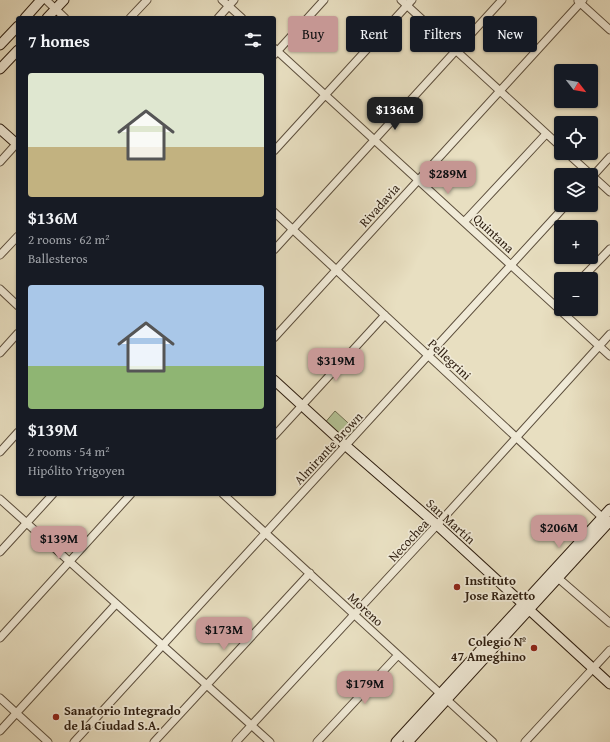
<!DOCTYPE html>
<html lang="en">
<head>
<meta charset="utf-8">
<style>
	:root { --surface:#171b24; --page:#242831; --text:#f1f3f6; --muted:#9ea1a6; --accent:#c59692 }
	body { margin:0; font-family:"Gentium Book Plus",serif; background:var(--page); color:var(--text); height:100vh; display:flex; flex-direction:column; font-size:15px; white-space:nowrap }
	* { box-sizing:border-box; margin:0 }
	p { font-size:13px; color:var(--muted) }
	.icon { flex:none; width:22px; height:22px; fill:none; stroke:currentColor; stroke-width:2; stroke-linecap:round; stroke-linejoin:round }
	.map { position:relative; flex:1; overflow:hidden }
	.panel { position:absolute; left:16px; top:16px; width:260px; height:480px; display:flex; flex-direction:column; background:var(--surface); border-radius:4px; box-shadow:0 1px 3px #0004 }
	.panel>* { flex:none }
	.guide { position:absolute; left:288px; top:16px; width:262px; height:36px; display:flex; gap:8px }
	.needle { width:26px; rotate:121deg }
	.controls { position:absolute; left:554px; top:64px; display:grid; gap:8px }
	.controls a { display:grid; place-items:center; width:44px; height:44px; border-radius:4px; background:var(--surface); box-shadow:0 1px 3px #0004; font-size:20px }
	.price { position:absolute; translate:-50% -34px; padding:0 9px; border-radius:8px; background:var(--accent); color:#111; font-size:13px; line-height:26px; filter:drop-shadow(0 1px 2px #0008) }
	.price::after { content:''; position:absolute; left:50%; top:24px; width:12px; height:9px; margin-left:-6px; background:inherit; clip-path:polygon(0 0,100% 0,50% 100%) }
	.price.selected { background:#222; color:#fff }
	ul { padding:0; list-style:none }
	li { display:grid; align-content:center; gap:8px; height:212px; padding:0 12px }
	li span { display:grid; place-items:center; height:124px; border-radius:4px; color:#555 }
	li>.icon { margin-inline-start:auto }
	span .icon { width:72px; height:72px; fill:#fffc; stroke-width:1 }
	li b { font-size:17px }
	h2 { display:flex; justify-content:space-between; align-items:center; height:48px; padding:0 12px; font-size:17px }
	.chip { padding:0 14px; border-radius:4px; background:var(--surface); box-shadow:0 1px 3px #0004; font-size:14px; line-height:36px }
	.chip.selected { background:var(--accent); color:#111 }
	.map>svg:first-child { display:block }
	.green { fill:#b3c295; stroke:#707052 }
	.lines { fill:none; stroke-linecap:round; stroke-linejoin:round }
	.street-casing { stroke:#5c4e3c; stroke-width:9 }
	.secondary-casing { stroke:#2e1e10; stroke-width:11 }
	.street { stroke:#f0ead7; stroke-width:7 }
	.secondary { stroke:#f0ead7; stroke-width:9 }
	.poi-dot { fill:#8f2418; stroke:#f0ead7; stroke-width:1.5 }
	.labels { text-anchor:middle; stroke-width:3.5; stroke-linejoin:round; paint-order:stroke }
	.street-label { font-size:13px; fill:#2e1e10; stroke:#f0ead7 }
	.poi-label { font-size:13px; font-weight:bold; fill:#2e1e10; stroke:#f0ead7; text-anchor:start }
</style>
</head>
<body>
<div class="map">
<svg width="610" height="742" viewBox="0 0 610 742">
	<rect width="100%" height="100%" fill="#e8dfc1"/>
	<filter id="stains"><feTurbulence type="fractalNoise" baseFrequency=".005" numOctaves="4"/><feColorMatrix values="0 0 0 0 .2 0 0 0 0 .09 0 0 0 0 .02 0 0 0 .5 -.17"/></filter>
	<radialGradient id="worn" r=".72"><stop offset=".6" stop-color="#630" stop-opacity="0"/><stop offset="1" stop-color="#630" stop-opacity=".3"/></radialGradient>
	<path class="green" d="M335 411 358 432 345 445 323 425Z"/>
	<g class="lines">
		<defs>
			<path id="street" d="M46 0 65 18
				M222 0 242 18
				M401 0 561 147
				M578 1 610 30
				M130 18 147 0
				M218 18 234 0
				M274 48 610 356
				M274 55 324 0
				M274 151 412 0
				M567 153 610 192
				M0 162 18 142
				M591 178 610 157
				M274 212 605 520
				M464 222 546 134
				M274 250 502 0
				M0 255 18 236
				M581 279 610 249
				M0 289 18 306
				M274 338 583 0
				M0 353 18 333
				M274 436 385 315
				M0 452 18 432
				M223 494 493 742
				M0 499 270 742
				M0 552 53 494
				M558 578 610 623
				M0 638 131 494
				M0 698 48 742
				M0 731 116 604
				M74 742 566 205
				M154 742 310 573
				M236 742 437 525 610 334
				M317 742 398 655
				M525 742 610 650"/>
			<path id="secondary" d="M25 18 41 0
				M47 18 64 0
				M0 45 18 26
				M0 69 18 50
				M0 129 18 145
				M274 380 345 445 437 525 610 684
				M396 742 610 509
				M408 742 610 521"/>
		</defs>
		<use href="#street" class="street-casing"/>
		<use href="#secondary" class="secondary-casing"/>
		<use href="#street" class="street"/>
		<use href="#secondary" class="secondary"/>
	</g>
	<g class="poi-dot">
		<circle cx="457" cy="587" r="4"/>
		<circle cx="534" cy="648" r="4"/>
		<circle cx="56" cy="717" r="4"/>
	</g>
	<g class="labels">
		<g class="street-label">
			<text transform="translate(379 205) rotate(-48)" y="5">Rivadavia</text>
			<text transform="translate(494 233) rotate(43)" y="5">Quintana</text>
			<text transform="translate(450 359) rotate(43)" y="5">Pellegrini</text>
			<text transform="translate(328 448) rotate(-47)" y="5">Almirante Brown</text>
			<text transform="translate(451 521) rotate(42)" y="5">San Martín</text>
			<text transform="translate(408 540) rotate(-47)" y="5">Necochea</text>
			<text transform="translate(366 609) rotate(43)" y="5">Moreno</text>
		</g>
		<g class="poi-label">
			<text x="465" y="585">Instituto<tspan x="465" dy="15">Jose Razetto</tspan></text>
			<text x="526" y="646" text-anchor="end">Colegio Nº<tspan x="526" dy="15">47 Ameghino</tspan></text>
			<text x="64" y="715">Sanatorio Integrado<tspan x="64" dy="15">de la Ciudad S.A.</tspan></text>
		</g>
	</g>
	<rect width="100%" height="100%" filter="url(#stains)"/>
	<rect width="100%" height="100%" fill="url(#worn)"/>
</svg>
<div class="controls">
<a><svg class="needle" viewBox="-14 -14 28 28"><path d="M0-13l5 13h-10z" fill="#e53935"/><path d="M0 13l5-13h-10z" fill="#9ea1a6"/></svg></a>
<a><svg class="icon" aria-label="locate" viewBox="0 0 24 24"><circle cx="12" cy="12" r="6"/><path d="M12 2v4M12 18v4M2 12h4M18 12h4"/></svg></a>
<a><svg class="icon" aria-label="layers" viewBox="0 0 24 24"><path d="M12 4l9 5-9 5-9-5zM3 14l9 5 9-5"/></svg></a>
<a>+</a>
<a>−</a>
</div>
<b class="price selected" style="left:395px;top:131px">$136M</b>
<b class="price" style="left:448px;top:195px">$289M</b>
<b class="price" style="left:336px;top:382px">$319M</b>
<b class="price" style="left:559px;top:549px">$206M</b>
<b class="price" style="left:59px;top:560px">$139M</b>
<b class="price" style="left:224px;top:651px">$173M</b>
<b class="price" style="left:365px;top:705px">$179M</b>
<div class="guide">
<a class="chip selected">Buy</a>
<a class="chip">Rent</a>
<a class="chip">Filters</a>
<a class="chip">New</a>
</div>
<section class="panel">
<h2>7 homes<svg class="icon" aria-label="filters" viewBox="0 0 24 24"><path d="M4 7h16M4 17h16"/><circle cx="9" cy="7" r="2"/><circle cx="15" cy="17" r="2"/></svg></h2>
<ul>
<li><span style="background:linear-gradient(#dfe7d0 60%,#c2b280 0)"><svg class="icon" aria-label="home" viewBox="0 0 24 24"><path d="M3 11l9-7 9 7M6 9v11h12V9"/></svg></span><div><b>$136M</b><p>2 rooms · 62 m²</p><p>Ballesteros</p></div></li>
<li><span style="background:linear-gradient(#a9c7e8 65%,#8fb573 0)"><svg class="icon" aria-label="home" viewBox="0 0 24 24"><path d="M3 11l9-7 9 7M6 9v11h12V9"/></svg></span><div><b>$139M</b><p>2 rooms · 54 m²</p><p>Hipólito Yrigoyen</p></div></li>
</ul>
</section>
</div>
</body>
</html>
